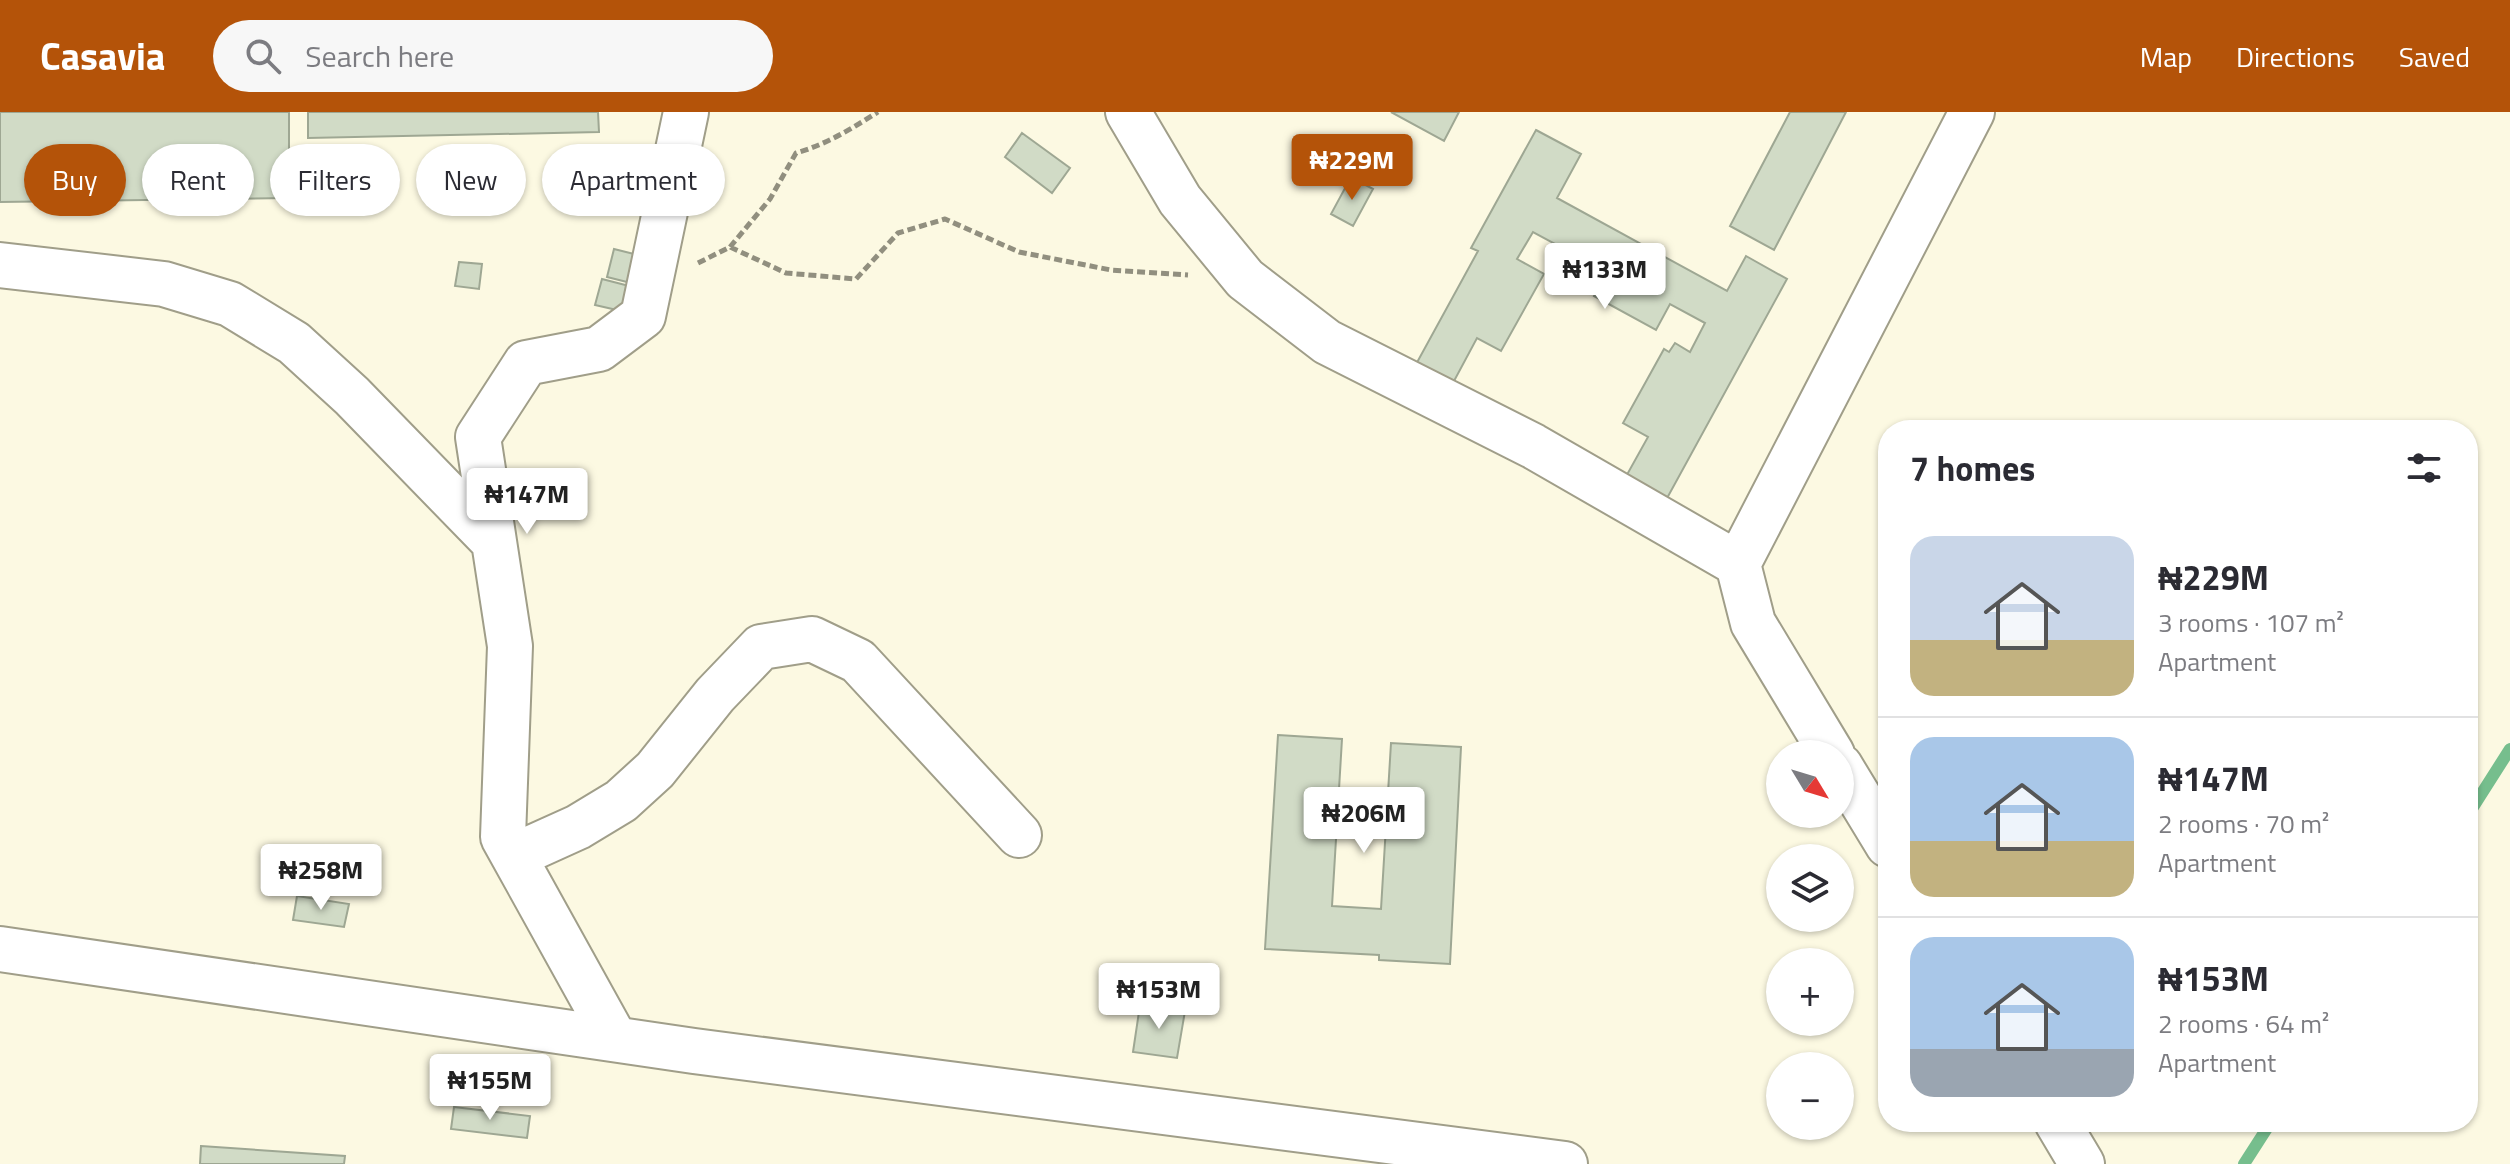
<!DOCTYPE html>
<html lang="en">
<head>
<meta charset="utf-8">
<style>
	:root { --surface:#fff; --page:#f7f7f7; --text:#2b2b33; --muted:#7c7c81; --line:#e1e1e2; --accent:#b45309 }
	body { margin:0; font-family:"Titillium Web",sans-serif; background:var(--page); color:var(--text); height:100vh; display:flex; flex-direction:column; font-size:30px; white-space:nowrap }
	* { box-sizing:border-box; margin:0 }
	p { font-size:26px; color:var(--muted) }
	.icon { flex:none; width:44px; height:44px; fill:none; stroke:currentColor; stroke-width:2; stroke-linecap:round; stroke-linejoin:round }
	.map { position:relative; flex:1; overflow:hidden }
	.panel { position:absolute; left:1878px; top:308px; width:600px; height:712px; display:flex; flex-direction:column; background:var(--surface); border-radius:32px; box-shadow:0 2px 6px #0004 }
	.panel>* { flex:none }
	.hud { position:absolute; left:24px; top:32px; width:760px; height:72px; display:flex; gap:16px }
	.needle { width:52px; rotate:128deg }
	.tools { position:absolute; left:1766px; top:628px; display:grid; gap:16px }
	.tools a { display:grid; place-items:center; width:88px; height:88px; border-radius:50%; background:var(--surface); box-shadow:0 2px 6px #0004; font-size:40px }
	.price { position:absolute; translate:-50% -68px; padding:0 18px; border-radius:8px; background:#fff; color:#222; font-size:26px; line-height:52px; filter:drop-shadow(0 2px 4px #0008) }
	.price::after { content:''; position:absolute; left:50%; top:48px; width:24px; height:18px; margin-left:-12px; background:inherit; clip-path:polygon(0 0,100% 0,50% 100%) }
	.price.selected { background:var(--accent); color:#fff }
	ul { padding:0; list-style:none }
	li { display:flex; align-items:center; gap:24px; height:200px; padding:0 32px }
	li+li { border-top:2px solid var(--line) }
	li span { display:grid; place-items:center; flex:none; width:224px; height:160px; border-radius:24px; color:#555 }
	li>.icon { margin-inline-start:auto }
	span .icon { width:96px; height:96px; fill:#fffc; stroke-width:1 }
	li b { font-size:34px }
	h2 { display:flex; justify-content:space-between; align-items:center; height:96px; padding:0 32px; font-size:34px }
	.pill { padding:0 28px; border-radius:36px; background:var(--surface); box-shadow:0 2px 6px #0004; font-size:28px; line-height:72px }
	.pill.selected { background:var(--accent); color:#fff }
	header { display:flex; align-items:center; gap:48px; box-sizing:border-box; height:112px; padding:0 40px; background:var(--accent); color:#fff }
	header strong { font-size:38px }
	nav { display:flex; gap:44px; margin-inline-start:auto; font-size:28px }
	.search { width:560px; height:72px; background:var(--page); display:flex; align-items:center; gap:20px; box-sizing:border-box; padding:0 28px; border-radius:44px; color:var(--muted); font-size:30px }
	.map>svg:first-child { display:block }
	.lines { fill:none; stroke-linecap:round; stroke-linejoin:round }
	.stream { stroke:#76be8d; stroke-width:12 }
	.building { fill:#d1dbc6; stroke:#9ea793; stroke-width:2 }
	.minor-casing { stroke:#a09e89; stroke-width:48 }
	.path { stroke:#918f7f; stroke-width:5; stroke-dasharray:8 4; stroke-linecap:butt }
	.minor { stroke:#fff; stroke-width:44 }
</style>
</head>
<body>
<header>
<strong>Casavia</strong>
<div class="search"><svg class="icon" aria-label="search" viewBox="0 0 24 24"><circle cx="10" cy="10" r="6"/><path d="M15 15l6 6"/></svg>Search here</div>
<nav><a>Map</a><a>Directions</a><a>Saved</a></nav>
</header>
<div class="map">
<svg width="2510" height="1052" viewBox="0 0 2510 1052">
	<rect width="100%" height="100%" fill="#fcf9e2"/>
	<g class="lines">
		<path class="stream" d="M2468 703 2510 637
			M2244 1052 2271 1010"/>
	</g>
	<path class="building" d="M0 0H289V86L0 90Z
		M308 0H598L599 20 308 26Z
		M1391 0H1459L1444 29Z
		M1790 0H1846L1774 138 1730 114Z
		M1536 18 1581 42 1557 86 1727 179 1746 144 1787 167 1660 399 1619 377 1648 325 1623 311 1664 237 1669 240 1675 231 1690 240 1705 211 1670 192 1656 218 1594 184 1607 160 1533 120 1517 147 1544 162 1501 239 1477 226 1446 284 1409 265 1478 139 1471 136Z
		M1022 21 1070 56 1052 81 1005 45Z
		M1351 65 1373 77 1353 114 1331 102Z
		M614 137 646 145 639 173 607 165Z
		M459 150 482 152 479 177 455 174Z
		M602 167 637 176 630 201 595 193Z
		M1278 623 1342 627 1332 794 1381 797 1391 631 1461 635 1450 852 1379 848V843L1265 837Z
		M297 784 349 792 344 815 293 808Z
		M1140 893 1185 899 1177 946 1133 940Z
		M454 995 530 1004 527 1026 451 1017Z
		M201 1034 345 1044 344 1052H200Z"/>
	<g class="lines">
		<defs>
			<path id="minor" d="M1128 0 1180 88 1245 167 1327 230 1533 334 1738 452
				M0 153 164 172 230 192 294 231 352 284 494 430
				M1832 642 1753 511 1738 452 1972 0
				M1840 654 1888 733
				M514 744 578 715 621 689 655 658 715 583 761 535 812 527 858 549 1019 723
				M0 837 694 939 1565 1052
				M615 927 503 725 510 534 478 325 526 251 599 237 643 204 686 0
				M2057 1010 2082 1052"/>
		</defs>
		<use href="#minor" class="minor-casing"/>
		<path class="path" d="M730 135 770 87 796 41C827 32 851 17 878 0
			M698 151 730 135 786 161 856 167 898 121 945 107 1019 140 1111 158 1188 163"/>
		<use href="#minor" class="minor"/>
	</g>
</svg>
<div class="tools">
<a><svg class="needle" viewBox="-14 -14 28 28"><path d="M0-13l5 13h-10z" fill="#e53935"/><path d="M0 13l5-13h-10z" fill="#7c7c81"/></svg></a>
<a><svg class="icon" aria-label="layers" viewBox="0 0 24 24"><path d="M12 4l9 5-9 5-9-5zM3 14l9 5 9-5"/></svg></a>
<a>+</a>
<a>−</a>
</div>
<b class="price selected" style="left:1352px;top:90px">₦229M</b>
<b class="price" style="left:1605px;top:199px">₦133M</b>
<b class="price" style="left:527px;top:424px">₦147M</b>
<b class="price" style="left:1364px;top:743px">₦206M</b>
<b class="price" style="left:321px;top:800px">₦258M</b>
<b class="price" style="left:1159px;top:919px">₦153M</b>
<b class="price" style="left:490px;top:1010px">₦155M</b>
<div class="hud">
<a class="pill selected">Buy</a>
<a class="pill">Rent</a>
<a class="pill">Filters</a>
<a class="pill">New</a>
<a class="pill">Apartment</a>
</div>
<section class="panel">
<h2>7 homes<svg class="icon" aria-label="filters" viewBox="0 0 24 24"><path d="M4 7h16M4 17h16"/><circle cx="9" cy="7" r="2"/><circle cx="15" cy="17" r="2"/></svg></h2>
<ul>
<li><span style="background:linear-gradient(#c9d6e8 65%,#c2b280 0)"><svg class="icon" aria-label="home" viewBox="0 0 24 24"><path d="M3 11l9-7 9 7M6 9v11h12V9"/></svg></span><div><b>₦229M</b><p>3 rooms · 107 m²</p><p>Apartment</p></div></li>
<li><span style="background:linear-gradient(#a9c7e8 65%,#c2b280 0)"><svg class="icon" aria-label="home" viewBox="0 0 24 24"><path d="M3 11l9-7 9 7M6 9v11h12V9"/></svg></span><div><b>₦147M</b><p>2 rooms · 70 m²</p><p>Apartment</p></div></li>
<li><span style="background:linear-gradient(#a9c7e8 70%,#9aa5b1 0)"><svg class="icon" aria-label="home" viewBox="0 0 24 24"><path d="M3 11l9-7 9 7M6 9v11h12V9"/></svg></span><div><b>₦153M</b><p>2 rooms · 64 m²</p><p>Apartment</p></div></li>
</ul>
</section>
</div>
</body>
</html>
